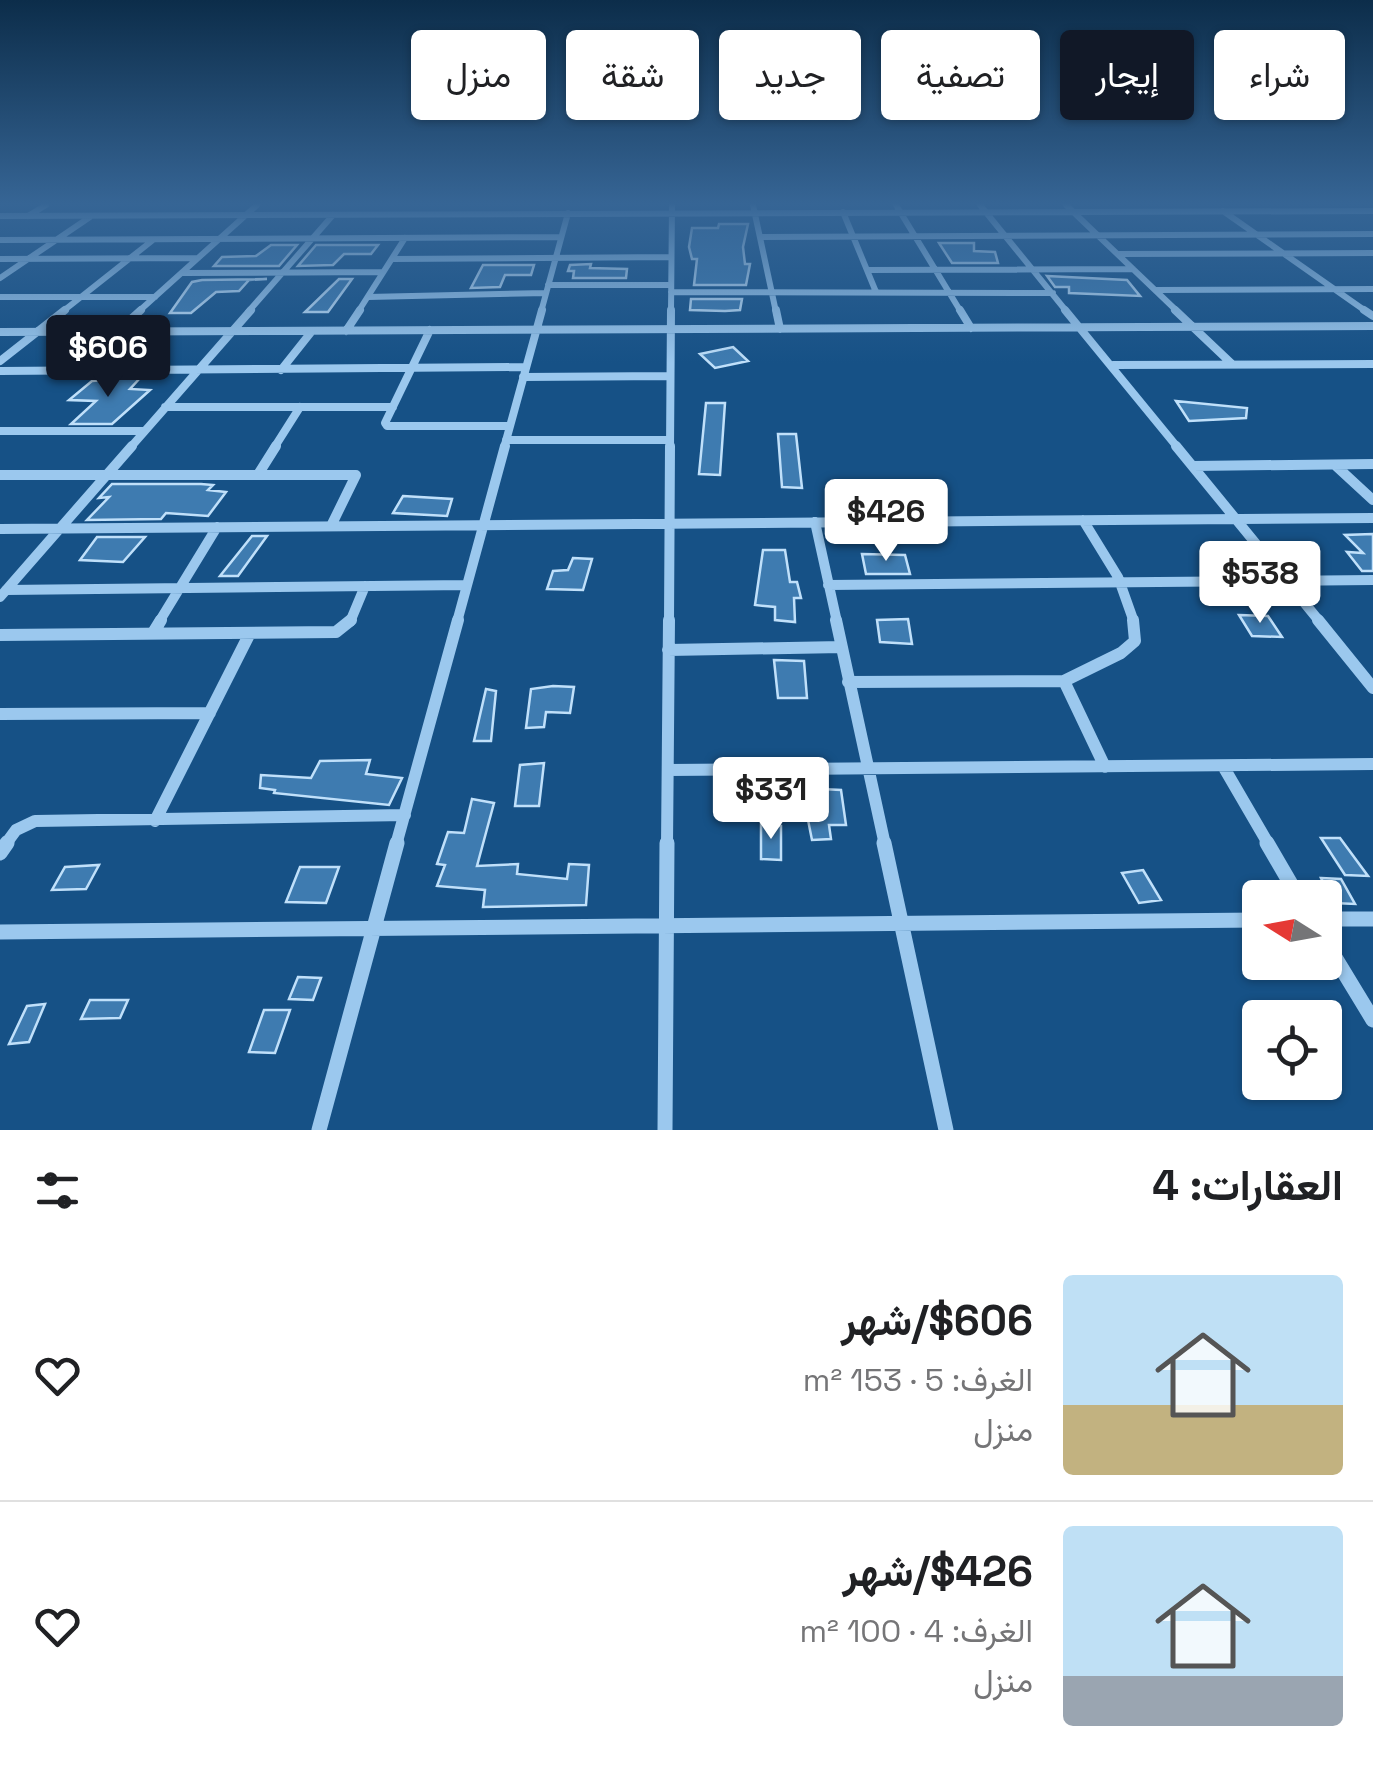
<!DOCTYPE html>
<html lang="ar">
<head>
<meta charset="utf-8">
<style>
	:root { --surface:#fff; --page:#f2f2f2; --text:#202124; --muted:#757577; --line:#e0e0e0; --accent:#111827 }
	body { margin:0; font-family:"Space Grotesk",Vazirmatn,sans-serif; background:var(--page); color:var(--text); direction:rtl; height:100vh; display:flex; flex-direction:column; font-size:38px; white-space:nowrap }
	* { box-sizing:border-box; margin:0 }
	p { font-size:32px; color:var(--muted) }
	.icon { flex:none; width:55px; height:55px; fill:none; stroke:currentColor; stroke-width:2; stroke-linecap:round; stroke-linejoin:round }
	.map { position:relative; height:1130px; overflow:hidden; direction:ltr }
	.drawer { display:flex; flex-direction:column; background:var(--surface); flex:1 }
	.drawer>* { flex:none }
	.top-card { position:absolute; left:30px; top:30px; width:1315px; height:90px; direction:rtl; display:flex; gap:20px }
	.needle { width:65px; rotate:281deg }
	.fabs { position:absolute; left:1242px; top:880px; display:grid; gap:20px }
	.fabs a { display:grid; place-items:center; width:100px; height:100px; border-radius:10px; background:var(--surface); box-shadow:0 2px 8px #0004; font-size:50px }
	.price { position:absolute; translate:-50% -85px; padding:0 22px; border-radius:10px; background:#fff; color:#222; font-size:32px; line-height:65px; filter:drop-shadow(0 2px 5px #0008) }
	.price::after { content:''; position:absolute; left:50%; top:60px; width:30px; height:22px; margin-left:-15px; background:inherit; clip-path:polygon(0 0,100% 0,50% 100%) }
	.price.selected { background:var(--accent); color:#fff }
	ul { padding:0; list-style:none }
	li { display:flex; align-items:center; gap:30px; height:250px; padding:0 30px }
	li+li { border-top:2px solid var(--line) }
	li span { display:grid; place-items:center; flex:none; width:280px; height:200px; border-radius:10px; color:#555 }
	li>.icon { margin-inline-start:auto }
	span .icon { width:120px; height:120px; fill:#fffc; stroke-width:1 }
	li b { font-size:42px }
	h2 { display:flex; justify-content:space-between; align-items:center; height:120px; padding:0 30px; font-size:42px }
	.pill { padding:0 35px; border-radius:10px; background:var(--surface); box-shadow:0 2px 8px #0004; font-size:35px; line-height:90px }
	.pill.selected { background:var(--accent); color:#fff }
	.map>svg:first-child { display:block }
	.building { fill:#3e7bb0; stroke:#c0e0fa; stroke-width:2.5 }
	.lines { fill:none; stroke-linecap:round; stroke-linejoin:round }
	.minor-far4 { stroke:#9bc8ee; stroke-width:6 }
	.minor-far3 { stroke:#9bc8ee; stroke-width:8 }
	.minor-far2 { stroke:#9bc8ee; stroke-width:10 }
	.minor-far1 { stroke:#9bc8ee; stroke-width:12 }
	.minor { stroke:#9bc8ee; stroke-width:15 }
</style>
</head>
<body>
<div class="map">
<svg width="1373" height="1130" viewBox="0 0 1373 1130">
	<rect width="100%" height="100%" fill="#165186"/>
	<path class="building" d="M719 224H748L743 247 745 264H750L746 285H694L697 259H692L689 247 692 228H718Z
		M939 243H974V251L995 252 998 263H952Z
		M271 245H297L279 266H214L222 257 256 256Z
		M316 245H378L371 254H344L333 265 298 266Z
		M591 264 590 268 627 269 626 278H573L574 271H568L570 265Z
		M483 265H534L531 275H505L500 287 471 288Z
		M1047 276 1127 280 1140 296 1069 293V287H1055Z
		M267 279 249 280 239 291 216 292 191 313H170L192 282 202 280Z
		M339 279H352L328 312H305Z
		M691 299H742L740 310 725 311 690 310Z
		M733 347 748 361 715 368 700 354Z
		M141 377 130 389 150 390 112 424H71L96 401 69 400 92 381Z
		M1176 401 1247 408 1246 418 1189 421Z
		M706 403H725L720 475 699 474Z
		M778 434H796L802 488 782 487Z
		M112 484H201L213 485 208 490 226 492 208 516 166 513 161 519 87 520 109 497 99 498Z
		M403 496 452 499 447 516 393 513Z
		M1373 534V571H1362L1347 552 1363 553 1345 535Z
		M252 536H267L238 576H220Z
		M97 537H145L123 562 80 560Z
		M763 550H785L790 582H797L801 598H794L795 622 775 620V607L755 605Z
		M862 554 905 555 910 574H866Z
		M573 558 592 559 583 590 547 589 553 571 568 570Z
		M1239 615 1268 616 1282 637 1252 636Z
		M908 619 912 644 880 642 877 620Z
		M774 660 804 661 807 698H778Z
		M553 686 574 687 570 713 546 712 544 727 526 728 531 689Z
		M486 689 496 691 491 741H474Z
		M370 760 366 774 402 778 389 805 274 793 275 790 260 788 261 775 311 778 320 761Z
		M544 763 539 806H515L520 765Z
		M821 789 841 790 846 825H829L831 839 812 840 806 810 823 809Z
		M472 799 494 803 477 866 518 864 517 874 567 879 569 864 589 865 586 905 483 907 485 890 437 886 445 865 437 864 448 832 464 833Z
		M761 824 781 826V860L761 859Z
		M1321 838H1340L1368 876 1345 875Z
		M99 865 86 889 52 890 65 867Z
		M300 867H339L326 903 286 902Z
		M1143 870 1161 900 1139 903 1122 873Z
		M1321 878 1341 879 1355 904 1333 903Z
		M298 977 321 978 313 1000 289 999Z
		M90 1000H128L120 1018 81 1019Z
		M45 1004 29 1042 9 1044 27 1006Z
		M264 1010H290L275 1053 249 1052Z"/>
	<g class="lines">
		<path class="minor-far4" d="M753 205 776 312
			M896 205 961 312
			M980 205 1067 312
			M1066 205 1178 312
			M1223 211 1367 312
			M843 212 876 292
			M0 216 1373 211
			M28 216 46 205
			M760 237 1373 234
			M0 240 561 237
			M1118 254 1373 253
			M0 259 198 258
			M392 259 671 257
			M867 270 1133 269
			M182 273 383 272
			M0 278 90 217
			M548 285H670
			M1156 290 1373 289
			M671 292 1053 293
			M0 297H155
			M368 297 546 293
			M62 312 153 240
			M138 312 257 205
			M248 312 333 215
			M358 312 405 238
			M541 312 568 213
			M671 312 672 205"/>
		<path class="minor-far3" d="M776 310 780 329
			M960 310 971 328
			M1065 310 1178 448
			M1175 310 1232 364
			M1364 310 1373 316
			M430 330 385 423 387 426H510
			M346 331 360 310
			M0 332 1373 326
			M0 361 65 310
			M1113 365 1373 364
			M74 370 141 310
			M281 370 312 331
			M0 371 526 367
			M523 377 670 376
			M165 407H393
			M0 431H144
			M506 440H670
			M130 448 251 310
			M274 448 300 407
			M504 448 542 310
			M670 448 671 310"/>
		<path class="minor-far2" d="M1176 446 1320 622
			M1335 465 1373 500
			M1193 466 1373 464
			M259 473 276 446
			M0 475H356L331 526
			M1083 520 1118 577 1134 622
			M815 522 837 622
			M0 529 1373 518
			M828 585 1373 580
			M6 590 467 585
			M0 597 132 446
			M159 622 217 527
			M350 622 365 586
			M457 622 505 446
			M669 622 670 446"/>
		<path class="minor-far1" d="M836 620 885 845
			M1318 620 1373 688
			M153 633 161 620
			M0 635 336 632 351 620
			M668 650 842 647
			M1064 681 1105 767
			M848 682 1064 681 1121 653 1135 641 1133 620
			M0 714 210 713
			M1223 766 1269 845
			M668 770 1373 764
			M155 821 250 633
			M5 845 16 830 35 821 405 815
			M396 845 458 620
			M667 845 669 620"/>
		<path class="minor" d="M884 843 946 1130
			M1267 843 1299 898
			M0 853 7 843
			M1325 919H1373
			M0 932 1260 920
			M1325 941 1373 1020
			M319 1130 397 843
			M665 1130 667 843"/>
	</g>
	<linearGradient id="sky" x2="0" y2="1"><stop stop-color="#0c2d4a"/><stop offset="0.56" stop-color="#366595"/><stop offset="1" stop-color="#366595" stop-opacity="0"/></linearGradient>
	<rect width="1373" height="363" fill="url(#sky)"/>
</svg>
<div class="fabs">
<a><svg class="needle" viewBox="-14 -14 28 28"><path d="M0-13l5 13h-10z" fill="#e53935"/><path d="M0 13l5-13h-10z" fill="#757577"/></svg></a>
<a><svg class="icon" aria-label="locate" viewBox="0 0 24 24"><circle cx="12" cy="12" r="6"/><path d="M12 2v4M12 18v4M2 12h4M18 12h4"/></svg></a>
</div>
<b class="price selected" style="left:108px;top:400px">$606</b>
<b class="price" style="left:886px;top:564px">$426</b>
<b class="price" style="left:1260px;top:626px">$538</b>
<b class="price" style="left:771px;top:842px">$331</b>
<div class="top-card">
<a class="pill">شراء</a>
<a class="pill selected">إيجار</a>
<a class="pill">تصفية</a>
<a class="pill">جديد</a>
<a class="pill">شقة</a>
<a class="pill">منزل</a>
</div>
</div>
<section class="drawer">
<h2>العقارات: 4<svg class="icon" aria-label="filters" viewBox="0 0 24 24"><path d="M4 7h16M4 17h16"/><circle cx="9" cy="7" r="2"/><circle cx="15" cy="17" r="2"/></svg></h2>
<ul>
<li><span style="background:linear-gradient(#bfe0f5 65%,#c2b280 0)"><svg class="icon" aria-label="home" viewBox="0 0 24 24"><path d="M3 11l9-7 9 7M6 9v11h12V9"/></svg></span><div><b>$606/شهر</b><p>الغرف: 5 · 153 m²</p><p>منزل</p></div><svg class="icon" aria-label="heart" viewBox="0 0 24 24"><path d="M12 20l-8-8c-3-5 5-10 8-4 3-6 11-1 8 4z"/></svg></li>
<li><span style="background:linear-gradient(#bfe0f5 75%,#9aa5b1 0)"><svg class="icon" aria-label="home" viewBox="0 0 24 24"><path d="M3 11l9-7 9 7M6 9v11h12V9"/></svg></span><div><b>$426/شهر</b><p>الغرف: 4 · 100 m²</p><p>منزل</p></div><svg class="icon" aria-label="heart" viewBox="0 0 24 24"><path d="M12 20l-8-8c-3-5 5-10 8-4 3-6 11-1 8 4z"/></svg></li>
</ul>
</section>
</body>
</html>
